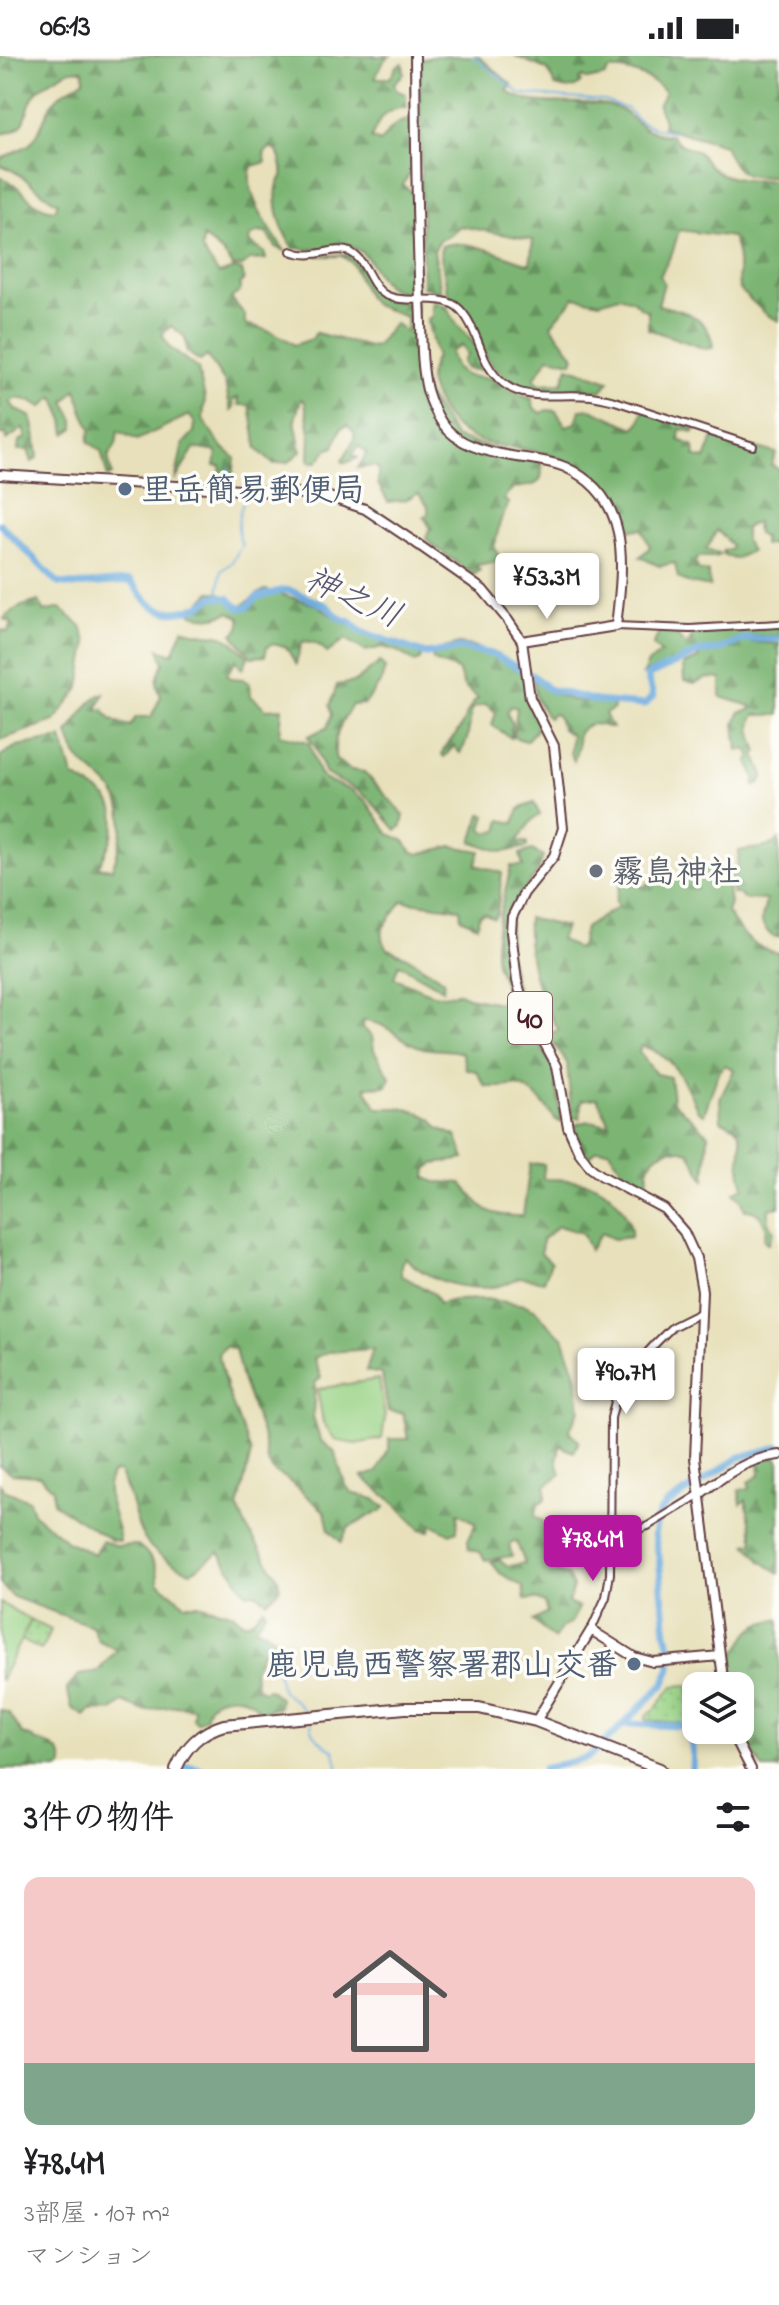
<!DOCTYPE html>
<html lang="ja">
<head>
<meta charset="utf-8">
<style>
	:root { --surface:#fff; --page:#f2f2f2; --text:#202124; --muted:#757577; --accent:#b5179e }
	body { margin:0; font-family:"Indie Flower","Klee One",sans-serif; background:var(--page); color:var(--text); height:100vh; display:flex; flex-direction:column; font-size:30px; white-space:nowrap }
	* { box-sizing:border-box; margin:0 }
	p { font-size:26px; color:var(--muted) }
	.icon { flex:none; width:44px; height:44px; fill:none; stroke:currentColor; stroke-width:2; stroke-linecap:round; stroke-linejoin:round }
	.map { position:relative; height:1713px; overflow:hidden }
	.details { display:flex; flex-direction:column; background:var(--surface); flex:1 }
	.details>* { flex:none }
	.tools { position:absolute; left:682px; top:1616px; display:grid; gap:16px }
	.tools a { display:grid; place-items:center; width:72px; height:72px; border-radius:16px; background:var(--surface); box-shadow:0 4px 12px #0003; font-size:40px }
	.price { position:absolute; translate:-50% -68px; padding:0 18px; border-radius:8px; background:#fff; color:#222; font-size:26px; line-height:52px; filter:drop-shadow(0 2px 4px #0008) }
	.price::after { content:''; position:absolute; left:50%; top:48px; width:24px; height:18px; margin-left:-12px; background:inherit; clip-path:polygon(0 0,100% 0,50% 100%) }
	.price.selected { background:var(--accent); color:#fff }
	ul { padding:0; list-style:none }
	li { display:grid; align-content:center; gap:16px; height:424px; padding:0 24px }
	li span { display:grid; place-items:center; height:248px; border-radius:16px; color:#555 }
	li>.icon { margin-inline-start:auto }
	span .icon { width:144px; height:144px; fill:#fffc; stroke-width:1 }
	li b { font-size:34px }
	h2 { display:flex; justify-content:space-between; align-items:center; height:96px; padding:0 24px; font-size:34px }
	.status { display:flex; justify-content:space-between; align-items:center; height:56px; padding:0 40px; background:var(--surface); direction:ltr }
	.status svg { height:22px; fill:currentColor }
	.map>svg:first-child { display:block }
	.forest { fill:url(#forest-firs); stroke:#626a4f; stroke-width:2 }
	.park { fill:url(#park-dots); stroke:#727958; stroke-width:2 }
	.garden { fill:#9ad386; stroke:#727958; stroke-width:2 }
	.lines { fill:none; stroke-linecap:round; stroke-linejoin:round }
	.stream { stroke:#6baade; stroke-width:2 }
	.river { stroke:#6baade; stroke-width:7 }
	.minor-casing { stroke:#623c40; stroke-width:10 }
	.major-casing { stroke:#623c40; stroke-width:12 }
	.highway-casing { stroke:#623c40; stroke-width:14 }
	.minor { stroke:#fff; stroke-width:6 }
	.major { stroke:#fff; stroke-width:8 }
	.highway { stroke:#fff; stroke-width:10 }
	.service-dot { fill:#5c6f8a; stroke:#fdfcf7; stroke-width:3 }
	.worship-dot { fill:#6b7280; stroke:#fdfcf7; stroke-width:3 }
	.labels { text-anchor:middle; stroke-width:7; stroke-linejoin:round; paint-order:stroke }
	.shield { fill:#fdfcf7; stroke:#806168; stroke-width:2 }
	.shield-label { font-size:30px; font-weight:bold; fill:#4a1f2b }
	.service-label { font-size:32px; font-weight:bold; fill:#4e5e75; stroke:#fdfcf7; text-anchor:start }
	.worship-label { font-size:32px; font-weight:bold; fill:#5b616d; stroke:#fdfcf7; text-anchor:start }
	.water-label { font-size:34px; font-style:italic; fill:#575773; stroke:#fdfcf7 }
</style>
</head>
<body>
<div class="status"><b>06:13</b><svg viewBox="0 0 49 12"><path d="M0 12V9h3v3zM5 12V6h3v6zM10 12V3h3v9zM15 12V0h3v12zM26 1h20v11H26zM47 4h2v5h-2z"/></svg></div>
<div class="map">
<svg width="779" height="1713" viewBox="0 0 779 1713">
	<defs>
		<pattern id="forest-firs" width="22" height="20" patternUnits="userSpaceOnUse" patternTransform="scale(2)"><rect width="22" height="20" fill="#7bb573"/><path d="M5 1l3.5 6h-7zM16 11l3.5 6h-7z" fill="#67935f"/></pattern>
		<pattern id="park-dots" width="8" height="8" patternUnits="userSpaceOnUse" patternTransform="scale(2)"><rect width="8" height="8" fill="#9ad386"/><path d="M2 2h.1M6 6h.1" fill="none" stroke="#86b574" stroke-width="1.8" stroke-linecap="round"/></pattern>
	</defs>
	<rect width="100%" height="100%" fill="#fdfcf7"/>
	<filter id="ink" filterUnits="userSpaceOnUse"><feTurbulence type="fractalNoise" baseFrequency=".0125" numOctaves="2"/><feDisplacementMap in="SourceGraphic" scale="16" xChannelSelector="R" yChannelSelector="G"/><feConvolveMatrix kernelMatrix="1 2 1 2 8 2 1 2 1" color-interpolation-filters="sRGB"/></filter>
	<filter id="wash" filterUnits="userSpaceOnUse"><feTurbulence type="fractalNoise" baseFrequency=".006" numOctaves="4" result="noise"/><feDisplacementMap in="SourceGraphic" scale="32" xChannelSelector="R" yChannelSelector="G"/><feGaussianBlur stdDeviation="1.8" result="paint"/><feColorMatrix in="noise" values="0 0 0 0 0 0 0 0 0 0 0 0 0 0 0 0 0 1.4 0 .05"/><feComposite in="paint" operator="in"/></filter>
	<g filter="url(#wash)">
		<rect width="100%" height="100%" fill="#e7e0ba"/>
		<path class="forest" d="M0 0H390L385 3 375 22H390L397 10 403 7 404 18 394 27 397 35 406 38V51C384 53 379 64 371 82L380 86C390 74 395 64 412 64L413 111 403 129 412 136 415 151 416 231 410 237C371 235 380 204 355 192 342 186 331 191 318 193 310 194 301 192 293 192 282 176 274 152 277 132 277 127 281 124 282 120 284 112 280 103 277 95L270 92 264 97 266 106 252 110C241 134 272 177 285 195L277 192 266 177 258 176 250 181 249 186 264 196 266 203 250 204 242 210 233 211 223 197 203 181 202 194 219 218 234 213 242 214 244 223 240 228V236L231 242 245 259V268C260 271 283 279 294 289L312 283 316 277 369 291 376 290 394 267 406 276V261L374 249 367 240 352 207 342 200H317L348 199 357 205 373 232 388 244 416 247V300L426 337 456 382 541 405C548 446 514 417 504 444L509 447 500 466 494 492 498 498 497 506 476 509 480 514 474 519 431 488 426 482 430 471 424 461 428 458V450L418 437 405 444 388 446 378 428V412L373 410 358 412 367 397 359 390 352 399 358 402 346 407 342 405 354 384V376L347 369 341 372 334 391 327 394 317 406H309L310 377 305 346 301 343 295 364 301 395 289 406 273 408 257 393 250 349H239L238 342 233 344 234 352 231 355 225 327 207 300 200 305 187 296 185 281 171 270 162 278 169 291 198 313 205 342 203 363 220 389 235 402 233 423 227 428 219 429 221 410H215L217 396 194 392 175 425 183 388 194 376 195 367 189 359 137 384 118 375 116 388 108 401 112 419 108 421 101 395 88 385 91 373 83 356 76 333 65 346 74 364V372L66 378 64 364 54 341 42 351C32 346 21 339 10 345L15 353 31 361 35 375 38 401 32 406 28 394H18L19 385 26 382 23 372 7 384 6 377 0 379V121C26 130 27 151 55 154L58 147C36 135 24 117 0 109V103L29 89 37 79 51 48 62 37 84 24 83 14C72 12 68 15 59 20 50 26 40 30 34 39 22 60 32 73 0 78Z
			M436 0H478L512 29 507 35C533 54 579 42 611 50 625 53 631 63 642 70 652 77 661 78 672 80 679 91 689 90 699 97 704 101 706 107 711 111 727 126 759 126 779 123V265L767 259 739 233C737 214 741 200 732 181L679 174 673 195 660 220 664 227 658 249C686 255 710 261 713 292L706 293 648 273V255L641 252 632 244 619 240 600 246 575 241 551 269 574 300 572 306 549 301 534 323 540 328 562 327 568 311 609 325 601 335C577 331 551 337 532 333 518 330 498 317 490 306 471 280 484 258 448 238L440 195 442 190C465 180 507 202 530 208L533 184 460 170 449 180 439 184 434 195 441 236 423 231 419 4Z
			M515 0H779V119C747 123 737 122 724 89L663 71 664 65 658 50 665 36C653 22 628 12 609 14L605 20 588 24 583 21 579 24 581 26C575 35 565 33 555 30L548 14Z
			M432 245 447 251C456 276 483 286 487 315L466 313 462 306 467 299 462 289 450 296 456 313 467 320 492 323 511 335 532 343 534 352 542 357 547 354 556 355 566 370 576 367 580 354 591 353 634 372 640 366 643 353 695 373 694 376 680 373 679 384 694 390 695 401 705 403 714 380C736 391 754 389 776 397L771 409 779 413V494L772 488 763 489V481L757 478 756 466 745 472V485L751 495 735 503 724 499 723 494H730L732 490 717 474 706 494 720 498 716 501H698L695 507 699 514 708 516 710 531 690 527 678 522 675 507 659 510 640 501 650 491 642 473 629 474C623 448 581 411 556 401 510 384 463 400 437 346 426 324 427 322 436 300L427 263 432 261Z
			M266 534 317 549 339 564 401 591 423 596 420 604 415 606 397 595 383 591 365 595 346 583 327 597C322 589 311 584 302 586L296 608 286 591 272 588 267 591 265 600 251 601 233 578C239 575 241 568 240 561L229 556C215 563 200 564 187 554L200 547 211 536C226 535 226 545 238 551 250 547 255 537 266 534Z
			M39 545 44 556 60 552 81 570 87 587 80 632 54 665 0 684V574L8 576 12 567 4 563C13 552 26 548 39 545Z
			M779 569V580H751V586L779 588V659H755C747 670 754 684 758 695L755 699 764 719 760 728 754 730 755 722 748 704 751 702 748 694H738L735 668 739 657 750 654 751 650 721 641V623L708 622 694 628 684 625 683 609 698 603 699 598 643 618 648 607 661 597 653 589 661 572 673 574 684 588 689 587 695 573Z
			M183 573C216 585 220 568 248 601L243 613 236 604 227 618 231 622 243 623 250 628 251 640 266 653 282 652 280 679 309 686 319 717 324 723 352 735 366 745 389 778 405 785 411 795 419 798 452 790 480 795 476 809 502 817 497 857 494 862 484 857 479 859 477 870 461 862 460 853 402 845 383 872 382 883 388 893 405 900 444 924 443 933 399 908 394 922C414 928 436 947 457 936L468 941 499 947 507 942C507 928 499 919 496 906 491 885 506 833 511 810H523L520 798 532 794 543 800 539 814 510 853 509 899 521 954 554 1014 562 1067 556 1064C547 1052 533 1032 517 1030 507 1029 498 1033 485 1030L476 1015 466 1013 462 997C449 992 436 995 423 992 401 986 388 966 364 965L362 971 372 980 374 994 390 1021 387 1030 365 1031 377 1052H403L420 1057 432 1063 438 1072 456 1080 465 1103 434 1108 427 1113 426 1122 435 1126 462 1127C484 1155 487 1160 523 1160L530 1108H544L543 1123C577 1123 608 1124 625 1158 629 1166 632 1171 631 1181L614 1183 601 1177 590 1194 582 1177 558 1170 542 1184 541 1197 551 1206 544 1225 519 1221C488 1243 430 1229 405 1201L401 1208V1219L434 1238 439 1248 454 1244 486 1243 525 1249 536 1254 549 1270 563 1281 576 1319 580 1353 569 1375 579 1385 574 1396 560 1390 557 1405 561 1418 546 1430V1442L538 1449 535 1460 553 1472 563 1494 554 1505 558 1516 567 1519 573 1531 568 1547 579 1552 570 1568 561 1572 554 1583 533 1565 547 1557 544 1547 536 1543 525 1544 523 1531 500 1517 491 1506 499 1503 508 1510 525 1507 516 1485 509 1489 512 1500 485 1504 480 1496 469 1493 468 1484 476 1467 458 1457 457 1475 450 1478 432 1468 430 1475 420 1473 396 1448 362 1421 377 1416 389 1393V1383H408L403 1357 388 1355 382 1318 366 1315 373 1293 328 1296 314 1302 321 1322 315 1327 313 1360 320 1384 334 1395 345 1428 352 1437 374 1443 385 1451 382 1455C369 1457 362 1467 349 1471L341 1486 329 1474 325 1456 286 1422 274 1416 267 1405 262 1378 242 1323 235 1293 225 1290 218 1298 227 1334 251 1397 238 1452 245 1469 277 1520 280 1532 267 1545 257 1538 245 1536 219 1496 191 1516C123 1486 147 1469 119 1416L112 1417C100 1435 118 1464 120 1485L111 1484 53 1447V1433L39 1420 12 1418 0 1410V700L17 690 62 682 73 720C84 728 101 734 109 745 123 764 108 793 98 811L112 813C123 783 131 750 105 726 95 717 85 711 77 700 73 693 70 684 68 677 76 665 89 642 104 637L97 654 103 653C110 664 116 666 130 670L136 661H151L161 640C154 628 158 618 164 607L159 593 173 598Z
			M459 588 474 590 526 619 538 665 536 674 526 685 513 681 517 652 511 650 507 657 512 667 511 682 492 669 496 656 485 648 473 652C466 670 473 678 460 697L454 690 444 701 442 699C444 688 451 686 457 677 466 665 466 652 478 642L464 631 458 614 434 605 430 596Z
			M380 606 385 612 381 626 365 648 352 649C341 666 331 685 336 704L351 714 364 716 404 759 402 770 396 774 371 745 359 735 326 718 316 692 308 680 327 672 332 658 330 650 337 629 355 626Z
			M533 623 548 635 571 644 613 648 614 653 605 658 612 672C595 667 585 664 577 681L578 690 574 705 570 697 571 679 562 673 557 659 553 658 548 662 537 645Z
			M534 747 540 759 532 764 519 783V786H527V791L503 796 472 786 481 758 486 759 482 773 488 777 498 775 501 764 514 767 519 753Z
			M779 783V881L772 880C755 864 764 862 766 844L743 843 739 838H733L728 820 736 818 739 795C753 791 769 795 779 783Z
			M699 804 711 815 726 817 730 848 727 856C740 877 753 893 779 897V1151L769 1153V1167L774 1174 769 1188 764 1183 767 1173C762 1162 759 1154 745 1154L741 1143 734 1136 744 1131C742 1123 739 1114 740 1105 742 1085 745 1071 721 1065L720 1043 734 1014 725 1009 719 1015 704 1058 698 1055C685 1027 674 998 641 990L639 996 656 1018 670 1021C670 1030 674 1036 672 1045L708 1078 705 1124 689 1096C666 1088 644 1101 648 1127L636 1121 630 1126 609 1094H597L589 1101 584 1095 574 1069 589 1065 610 1069 597 1042 582 1044 580 1062H572L567 1007 547 978 559 974C537 941 526 903 528 862L565 871 560 883 577 893 581 888 585 872 619 850 615 846 621 825 624 824 644 831C657 813 679 828 698 819Z
			M776 1401 779 1406V1517L761 1505 747 1488 754 1486 746 1444 741 1448 739 1434 750 1432 749 1426 760 1419 759 1404Z
			M0 1428 4 1434 29 1444 33 1457 68 1486 94 1498 102 1485 118 1490 138 1489C151 1500 159 1509 158 1526L185 1548H198L234 1558 243 1567 251 1565 263 1551 266 1556 255 1571C271 1578 281 1582 286 1600L282 1609 272 1598 262 1595 254 1615 256 1630 263 1635 269 1633 280 1643 279 1652 260 1656C256 1650 253 1645 246 1643 231 1635 206 1642 206 1661L197 1666 193 1663 194 1652 175 1650 144 1655 123 1646 112 1654 90 1655 85 1660 72 1652 67 1633 79 1619 97 1616 117 1594 98 1584 92 1570 13 1541 0 1528Z
			M779 1563V1713H763L740 1673V1630H733L730 1616 733 1611 734 1599 750 1575 759 1568Z
			M0 1654 9 1657 22 1678 33 1682 36 1685C50 1688 64 1694 63 1710L58 1713H0Z"/>
		<path class="park" d="M31 1564 51 1574 41 1594 21 1584Z
			M688 1629 693 1674 681 1667 646 1664V1659L655 1653 673 1630Z"/>
		<path class="garden" d="M379 1323 385 1361 382 1383 355 1388 335 1384 323 1366 317 1333Z
			M0 1547 31 1564 0 1625Z"/>
		<g class="lines">
			<path class="stream" d="M473 0 521 38 605 45 627 53 639 65 654 72 676 76
				M229 412 230 430
				M218 542 221 515 232 506 242 489C235 475 238 459 244 444L241 439
				M258 1580C279 1592 276 1615 282 1636L296 1645 305 1657
				M311 1667C311 1678 324 1691 334 1694L339 1713"/>
			<path class="river" d="M0 468 58 527 72 529 130 525C137 531 140 539 147 545 165 563 195 556 213 541L228 542 239 552 247 551 258 541 284 534 291 535 327 550 339 562 351 566 360 575 426 598 462 592 478 595 492 598 535 621 548 633 596 645 645 649 653 640 647 620 701 595 718 594 744 583H779
				M625 1668 682 1670C694 1683 693 1696 692 1713
				M182 1713 186 1710 201 1713
				M543 1713 587 1702 595 1696 663 1629 670 1613V1590L666 1577 659 1501 654 1478 659 1457 666 1449 740 1401 779 1391"/>
		</g>
	</g>
	<g filter="url(#ink)">
		<g class="lines">
			<defs>
				<path id="minor" d="M291 195C315 205 332 189 350 196 367 204 369 229 384 238 405 250 436 237 456 250 471 261 478 287 485 303 508 352 548 336 591 340 599 341 607 343 615 345L753 390
					M616 570 690 573 779 568
					M610 1483 648 1470 700 1438
					M591 1574 606 1541 610 1518 611 1362 618 1333 633 1312 656 1287 672 1271 700 1257"/>
				<path id="major" d="M415 0C416 81 416 162 420 243 422 272 420 305 427 334 430 344 436 358 442 367 457 389 487 396 511 400 529 403 548 404 565 411 633 442 623 510 616 570L522 585
					M0 419 306 438 329 441 365 453 416 487 483 534 507 563 522 585 530 642 554 690 563 772 554 800 524 837 512 861 511 876 517 925 525 952 557 1010 568 1071 579 1096 591 1112 602 1120 664 1153 684 1176 696 1202 702 1235 695 1402 724 1630
					M700 1438C725 1419 748 1402 779 1399
					M536 1665 591 1574 634 1601 653 1606 720 1600
					M731 1674 751 1713"/>
				<path id="highway" d="M176 1713C186 1690 200 1676 224 1669L405 1652H479L536 1665 660 1713"/>
			</defs>
			<use href="#minor" class="minor-casing"/>
			<use href="#major" class="major-casing"/>
			<use href="#highway" class="highway-casing"/>
			<use href="#minor" class="minor"/>
			<use href="#major" class="major"/>
			<use href="#highway" class="highway"/>
		</g>
	</g>
	<g class="service-dot">
		<circle cx="125" cy="433" r="8"/>
		<circle cx="634" cy="1608" r="8"/>
	</g>
	<circle class="worship-dot" cx="596" cy="815" r="8"/>
	<g class="labels">
		<rect class="shield" x="508" y="936" width="44" height="52" rx="6"/>
		<g class="shield-label">
			<text x="530" y="972">40</text>
		</g>
		<g class="service-label">
			<text x="141" y="444">里岳簡易郵便局</text>
			<text x="618" y="1619" text-anchor="end">鹿児島西警察署郡山交番</text>
		</g>
		<g class="worship-label">
			<text x="612" y="826">霧島神社</text>
		</g>
		<g class="water-label">
			<text transform="translate(354 540) rotate(24)" y="12">神之川</text>
		</g>
	</g>
</svg>
<div class="tools">
<a><svg class="icon" aria-label="layers" viewBox="0 0 24 24"><path d="M12 4l9 5-9 5-9-5zM3 14l9 5 9-5"/></svg></a>
</div>
<b class="price" style="left:547px;top:565px">¥53.3M</b>
<b class="price" style="left:626px;top:1360px">¥90.7M</b>
<b class="price selected" style="left:593px;top:1527px">¥78.4M</b>
</div>
<section class="details">
<h2>3件の物件<svg class="icon" aria-label="filters" viewBox="0 0 24 24"><path d="M4 7h16M4 17h16"/><circle cx="9" cy="7" r="2"/><circle cx="15" cy="17" r="2"/></svg></h2>
<ul>
<li><span style="background:linear-gradient(#f6c9c9 75%,#7fa58c 0)"><svg class="icon" aria-label="home" viewBox="0 0 24 24"><path d="M3 11l9-7 9 7M6 9v11h12V9"/></svg></span><div><b>¥78.4M</b><p>3部屋 · 107 m²</p><p>マンション</p></div></li>
</ul>
</section>
</body>
</html>
